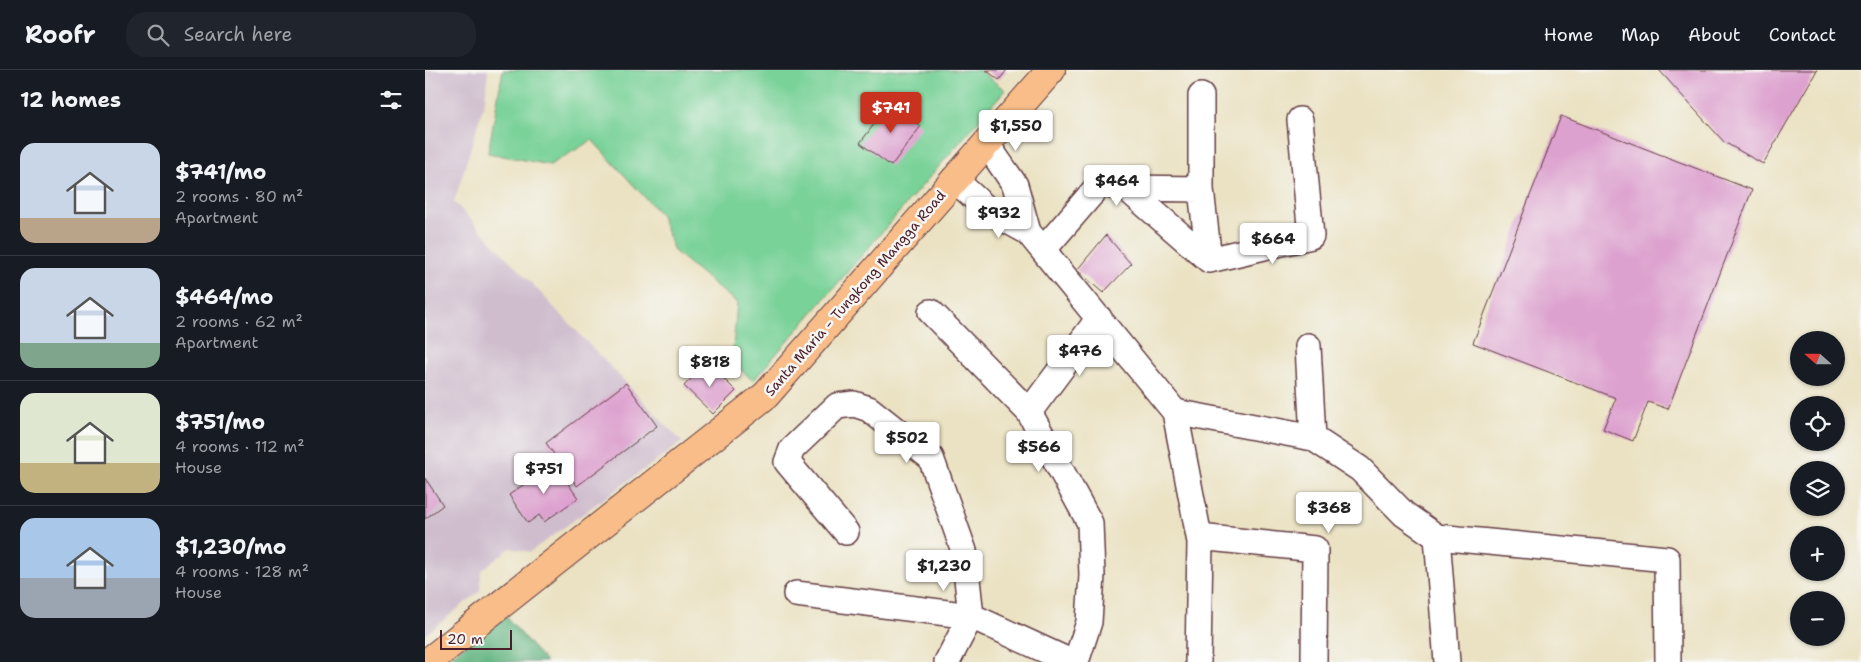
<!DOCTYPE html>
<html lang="en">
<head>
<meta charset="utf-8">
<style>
	:root { --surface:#171b24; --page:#20242c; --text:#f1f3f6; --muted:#9ea1a6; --line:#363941; --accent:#c8321e }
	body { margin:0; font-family:"Shantell Sans",sans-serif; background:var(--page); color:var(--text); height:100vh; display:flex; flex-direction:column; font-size:19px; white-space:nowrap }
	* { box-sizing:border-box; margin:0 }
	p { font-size:16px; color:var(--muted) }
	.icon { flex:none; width:28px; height:28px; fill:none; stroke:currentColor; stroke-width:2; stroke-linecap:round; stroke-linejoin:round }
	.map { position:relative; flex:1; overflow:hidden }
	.panel { display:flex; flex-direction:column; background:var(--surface); width:425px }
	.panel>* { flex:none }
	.needle { width:32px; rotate:291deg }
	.tools { position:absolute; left:1365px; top:261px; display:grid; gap:10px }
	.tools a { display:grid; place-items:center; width:55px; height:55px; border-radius:50%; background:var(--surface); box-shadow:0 1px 4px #0004; font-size:25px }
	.scale { position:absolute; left:15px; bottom:12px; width:72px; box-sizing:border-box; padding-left:5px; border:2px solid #4a1f2b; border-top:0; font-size:14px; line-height:18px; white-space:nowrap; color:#4a1f2b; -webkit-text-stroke:4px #f6f6f2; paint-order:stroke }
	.price { position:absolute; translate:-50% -42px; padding:0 11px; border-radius:5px; background:#fff; color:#222; font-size:16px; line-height:32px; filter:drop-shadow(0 1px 2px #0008) }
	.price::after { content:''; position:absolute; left:50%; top:30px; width:15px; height:11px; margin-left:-8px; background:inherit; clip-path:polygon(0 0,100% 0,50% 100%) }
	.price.on { background:var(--accent); color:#fff }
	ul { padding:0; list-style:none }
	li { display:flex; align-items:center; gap:15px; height:125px; padding:0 20px }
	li+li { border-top:1px solid var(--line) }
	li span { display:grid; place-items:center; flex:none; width:140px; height:100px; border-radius:15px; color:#555 }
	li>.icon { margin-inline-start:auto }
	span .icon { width:60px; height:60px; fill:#fffc; stroke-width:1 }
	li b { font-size:21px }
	h2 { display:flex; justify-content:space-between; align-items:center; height:60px; padding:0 20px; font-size:21px }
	header { display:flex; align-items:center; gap:30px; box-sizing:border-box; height:70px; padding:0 25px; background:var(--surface); border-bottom:1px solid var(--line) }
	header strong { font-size:24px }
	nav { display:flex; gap:28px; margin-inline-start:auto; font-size:18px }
	.search { width:350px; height:45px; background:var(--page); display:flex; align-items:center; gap:12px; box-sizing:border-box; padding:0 18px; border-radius:20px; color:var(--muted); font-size:19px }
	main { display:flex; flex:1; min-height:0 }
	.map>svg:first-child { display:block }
	.industrial { fill:#cfbdce }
	.green { fill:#79d298; stroke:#627862 }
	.forest { fill:#62b480; stroke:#566a56 }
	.building { fill:#dda1cf }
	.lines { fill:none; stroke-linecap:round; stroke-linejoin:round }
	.minor-casing { stroke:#623c42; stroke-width:28 }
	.major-casing { stroke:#623c42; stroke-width:30 }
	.minor { stroke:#fff; stroke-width:25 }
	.major { stroke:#f8bd88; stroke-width:28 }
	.labels { text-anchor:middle; stroke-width:5; stroke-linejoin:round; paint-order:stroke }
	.street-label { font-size:14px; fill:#4a1f2b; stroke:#f6f6f2 }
</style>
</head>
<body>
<header>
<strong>Roofr</strong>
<div class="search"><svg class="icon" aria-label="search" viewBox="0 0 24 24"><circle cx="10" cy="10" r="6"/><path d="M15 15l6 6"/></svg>Search here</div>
<nav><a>Home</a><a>Map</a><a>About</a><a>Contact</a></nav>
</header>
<main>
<section class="panel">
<h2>12 homes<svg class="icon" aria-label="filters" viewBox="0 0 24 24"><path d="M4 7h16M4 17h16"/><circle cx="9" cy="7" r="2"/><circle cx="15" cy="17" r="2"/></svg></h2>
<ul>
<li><span style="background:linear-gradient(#c9d6e8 75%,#b9a48a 0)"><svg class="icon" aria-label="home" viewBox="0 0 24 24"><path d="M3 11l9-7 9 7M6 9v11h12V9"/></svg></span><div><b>$741/mo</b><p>2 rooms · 80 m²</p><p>Apartment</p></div></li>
<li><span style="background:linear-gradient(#c9d6e8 75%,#7fa58c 0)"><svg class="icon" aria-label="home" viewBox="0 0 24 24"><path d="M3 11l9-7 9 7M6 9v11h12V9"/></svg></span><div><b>$464/mo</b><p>2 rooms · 62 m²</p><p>Apartment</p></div></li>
<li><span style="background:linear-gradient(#dfe7d0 70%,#c2b280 0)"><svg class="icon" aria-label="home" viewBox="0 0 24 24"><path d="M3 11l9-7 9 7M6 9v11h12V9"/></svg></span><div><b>$751/mo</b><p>4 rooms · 112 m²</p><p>House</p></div></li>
<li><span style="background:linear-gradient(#a9c7e8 60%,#9aa5b1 0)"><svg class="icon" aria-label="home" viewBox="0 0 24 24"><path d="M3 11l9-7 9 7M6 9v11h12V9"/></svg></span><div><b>$1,230/mo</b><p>4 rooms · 128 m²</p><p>House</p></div></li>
</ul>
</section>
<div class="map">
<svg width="1436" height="592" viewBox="0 0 1436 592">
	<rect width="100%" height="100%" fill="#f6f6f2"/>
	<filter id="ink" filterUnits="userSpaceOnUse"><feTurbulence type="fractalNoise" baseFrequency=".02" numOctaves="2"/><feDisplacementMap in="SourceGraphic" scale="10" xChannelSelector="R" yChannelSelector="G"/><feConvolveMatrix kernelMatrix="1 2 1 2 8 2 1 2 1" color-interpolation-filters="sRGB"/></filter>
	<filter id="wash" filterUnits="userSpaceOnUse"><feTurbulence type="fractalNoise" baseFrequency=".0096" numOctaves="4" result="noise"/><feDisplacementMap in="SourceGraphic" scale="20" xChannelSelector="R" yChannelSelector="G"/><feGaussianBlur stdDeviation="1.12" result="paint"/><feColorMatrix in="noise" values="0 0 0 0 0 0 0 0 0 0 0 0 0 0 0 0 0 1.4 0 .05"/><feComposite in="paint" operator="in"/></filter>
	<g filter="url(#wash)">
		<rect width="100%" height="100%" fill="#ebe2c3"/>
		<path class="industrial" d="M0 0H63L60 31 29 132 257 372 105 482 85 478 56 501 55 521 0 565Z"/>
		<path class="green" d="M78 0H554L580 20 328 311 307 291 312 233 249 181 236 145 167 70 125 95 63 83Z"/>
		<path class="forest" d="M79 544 121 592H19Z"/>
		<g id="blocks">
			<path class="building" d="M561 0H582L574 10Z
				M1234 0H1392L1338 94 1299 72Z
				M465 33 496 56 466 96 435 73Z
				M1136 46 1327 120 1243 339 1223 332 1208 371 1178 359 1191 328 1048 273Z
				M681 165 706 194 678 223 652 200Z
				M282 292 311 321 288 344 259 316Z
				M201 313 232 356 152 416 121 373Z
				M129 393 153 428 119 452 114 445 103 453 84 425Z
				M0 408 18 435 0 449Z"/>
		</g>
	</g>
	<g filter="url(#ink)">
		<use href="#blocks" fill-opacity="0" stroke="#623c42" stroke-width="1"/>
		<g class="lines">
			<defs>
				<path id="minor" d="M776 26V119L784 190
					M561 73 590 115 603 162
					M529 109 563 140 603 162 750 342 888 368 935 399 979 444 1012 467 1242 489 1243 592
					M701 118 784 190 886 166 875 50
					M619 179 675 114 701 118 776 119
					M506 242 604 342 665 453 667 505 664 552 651 592
					M883 276 888 368
					M604 342 674 248
					M750 342 775 472 773 592
					M421 462 362 392 367 379 412 336 429 334 444 339 506 388 539 481 546 546 522 592
					M774 467 890 479 889 592
					M1012 467 1022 592
					M371 524 546 546 646 592"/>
				<path id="major" d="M3 592 341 325 626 0"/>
			</defs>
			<use href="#minor" class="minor-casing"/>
			<use href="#major" class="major-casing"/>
			<use href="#minor" class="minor"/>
			<use href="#major" class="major"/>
		</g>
	</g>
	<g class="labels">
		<g class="street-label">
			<text transform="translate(430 223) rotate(-49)" y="5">Santa Maria - Tungkong Mangga Road</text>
		</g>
	</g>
</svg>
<div class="tools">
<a><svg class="needle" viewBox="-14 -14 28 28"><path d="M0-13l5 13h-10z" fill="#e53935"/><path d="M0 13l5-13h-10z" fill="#9ea1a6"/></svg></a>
<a><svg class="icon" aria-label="locate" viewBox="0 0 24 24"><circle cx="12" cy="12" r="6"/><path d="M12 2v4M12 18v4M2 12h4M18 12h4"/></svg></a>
<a><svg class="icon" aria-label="layers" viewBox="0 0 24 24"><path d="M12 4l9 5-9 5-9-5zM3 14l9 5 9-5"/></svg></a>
<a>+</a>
<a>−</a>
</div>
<div class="scale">20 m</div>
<b class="price on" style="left:466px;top:64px">$741</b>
<b class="price" style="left:591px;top:82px">$1,550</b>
<b class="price" style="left:692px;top:137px">$464</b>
<b class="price" style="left:574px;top:169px">$932</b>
<b class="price" style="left:848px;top:195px">$664</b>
<b class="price" style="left:655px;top:307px">$476</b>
<b class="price" style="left:285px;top:318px">$818</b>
<b class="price" style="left:482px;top:394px">$502</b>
<b class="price" style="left:614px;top:403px">$566</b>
<b class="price" style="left:119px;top:425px">$751</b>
<b class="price" style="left:904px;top:464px">$368</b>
<b class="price" style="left:519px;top:522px">$1,230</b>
</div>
</main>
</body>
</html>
